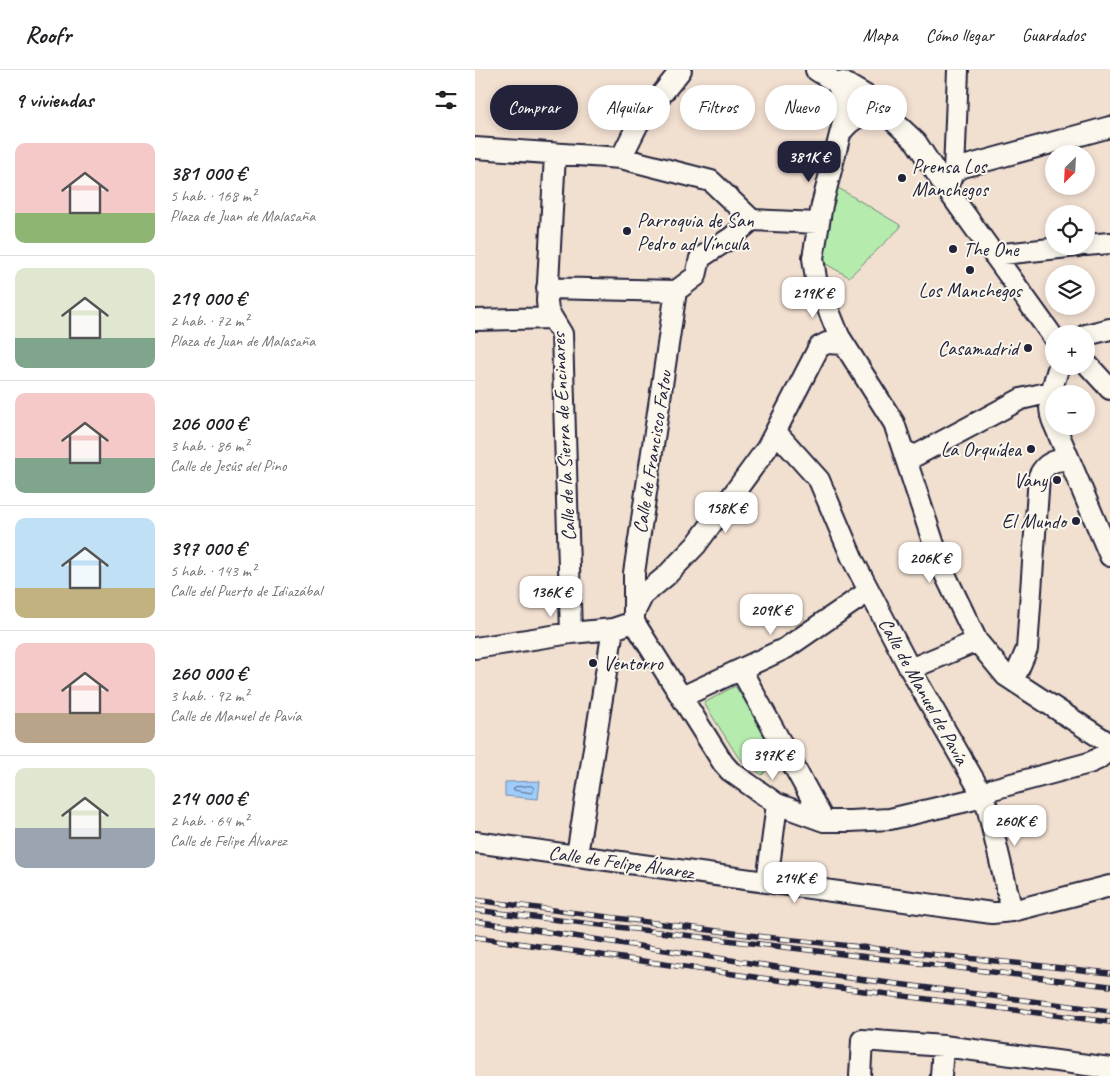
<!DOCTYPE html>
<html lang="es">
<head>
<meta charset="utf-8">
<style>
	:root { --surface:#fff; --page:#f6f6f6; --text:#202124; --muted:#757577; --line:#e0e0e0; --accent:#22223b }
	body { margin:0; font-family:Caveat,sans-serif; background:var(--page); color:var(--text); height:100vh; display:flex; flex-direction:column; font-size:19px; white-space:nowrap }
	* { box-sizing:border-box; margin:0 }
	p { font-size:16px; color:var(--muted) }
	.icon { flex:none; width:28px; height:28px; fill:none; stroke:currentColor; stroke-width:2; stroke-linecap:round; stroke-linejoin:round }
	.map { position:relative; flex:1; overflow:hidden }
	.panel { display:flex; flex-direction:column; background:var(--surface); width:475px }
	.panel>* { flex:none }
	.banner { position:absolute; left:15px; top:15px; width:475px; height:45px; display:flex; gap:10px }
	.needle { width:32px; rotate:204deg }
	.tools { position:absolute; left:570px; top:75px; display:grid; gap:10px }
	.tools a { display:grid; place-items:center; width:50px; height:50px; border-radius:50%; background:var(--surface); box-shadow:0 2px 8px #0003; font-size:25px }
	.price { position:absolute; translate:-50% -42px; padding:0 11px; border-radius:10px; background:#fff; color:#222; font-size:16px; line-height:32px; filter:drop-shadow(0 1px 2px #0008) }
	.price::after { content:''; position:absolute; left:50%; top:30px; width:15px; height:11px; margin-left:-8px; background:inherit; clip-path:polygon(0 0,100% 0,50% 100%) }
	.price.active { background:var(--accent); color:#fff }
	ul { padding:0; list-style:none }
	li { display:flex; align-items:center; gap:15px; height:125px; padding:0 15px }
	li+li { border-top:1px solid var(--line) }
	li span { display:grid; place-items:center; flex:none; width:140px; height:100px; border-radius:10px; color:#555 }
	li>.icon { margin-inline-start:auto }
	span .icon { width:60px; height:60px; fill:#fffc; stroke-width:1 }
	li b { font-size:21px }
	h2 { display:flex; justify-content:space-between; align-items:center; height:60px; padding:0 15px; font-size:21px }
	.chip { padding:0 18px; border-radius:22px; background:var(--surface); box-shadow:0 2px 8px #0003; font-size:18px; line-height:45px }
	.chip.active { background:var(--accent); color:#fff }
	header { display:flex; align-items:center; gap:30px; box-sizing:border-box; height:70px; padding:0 25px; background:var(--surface); border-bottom:1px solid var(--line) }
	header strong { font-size:24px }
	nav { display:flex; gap:28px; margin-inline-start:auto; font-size:18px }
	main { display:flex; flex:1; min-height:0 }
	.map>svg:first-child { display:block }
	.green { fill:#b5ebad; stroke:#6c8674 }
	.water { fill:#9fcdfa; stroke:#6d89ae }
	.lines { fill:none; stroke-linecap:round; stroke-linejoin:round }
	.shore { stroke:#546687; stroke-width:1 }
	.minor-casing { stroke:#22223b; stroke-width:24 }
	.minor { stroke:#fbf7ec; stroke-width:20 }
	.rail-casing { stroke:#22223b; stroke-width:5.5 }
	.rail { stroke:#fbf7ec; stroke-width:4; stroke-dasharray:11; stroke-linecap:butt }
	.poi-dot { fill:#22223b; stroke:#fbf7ec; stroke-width:2 }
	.labels { text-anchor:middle; stroke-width:4; stroke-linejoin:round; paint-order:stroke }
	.poi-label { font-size:20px; fill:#22223b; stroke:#fbf7ec; text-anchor:start }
	.street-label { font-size:20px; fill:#22223b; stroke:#fbf7ec }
</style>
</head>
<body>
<header>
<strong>Roofr</strong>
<nav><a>Mapa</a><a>Cómo llegar</a><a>Guardados</a></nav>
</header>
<main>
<section class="panel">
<h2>9 viviendas<svg class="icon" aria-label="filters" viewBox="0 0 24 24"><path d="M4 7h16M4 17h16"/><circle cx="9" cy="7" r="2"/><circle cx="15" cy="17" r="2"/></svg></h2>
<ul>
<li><span style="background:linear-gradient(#f6c9c9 70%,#8fb573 0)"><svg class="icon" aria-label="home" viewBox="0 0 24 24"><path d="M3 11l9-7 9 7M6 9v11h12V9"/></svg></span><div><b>381 000 €</b><p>5 hab. · 168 m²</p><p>Plaza de Juan de Malasaña</p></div></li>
<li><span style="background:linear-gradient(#dfe7d0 70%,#7fa58c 0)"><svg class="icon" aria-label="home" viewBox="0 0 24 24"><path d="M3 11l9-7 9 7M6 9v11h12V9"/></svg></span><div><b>219 000 €</b><p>2 hab. · 72 m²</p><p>Plaza de Juan de Malasaña</p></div></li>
<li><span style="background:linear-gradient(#f6c9c9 65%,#7fa58c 0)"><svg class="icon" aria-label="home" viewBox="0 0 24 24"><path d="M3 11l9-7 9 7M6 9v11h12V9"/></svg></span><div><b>206 000 €</b><p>3 hab. · 86 m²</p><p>Calle de Jesús del Pino</p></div></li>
<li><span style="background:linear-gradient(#bfe0f5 70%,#c2b280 0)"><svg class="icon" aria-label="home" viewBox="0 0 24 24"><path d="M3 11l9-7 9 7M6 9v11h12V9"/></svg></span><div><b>397 000 €</b><p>5 hab. · 143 m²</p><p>Calle del Puerto de Idiazábal</p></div></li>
<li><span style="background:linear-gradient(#f6c9c9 70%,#b9a48a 0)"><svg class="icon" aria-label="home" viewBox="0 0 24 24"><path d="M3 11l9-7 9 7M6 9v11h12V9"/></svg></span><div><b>260 000 €</b><p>3 hab. · 92 m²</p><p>Calle de Manuel de Pavía</p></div></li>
<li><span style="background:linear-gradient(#dfe7d0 60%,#9aa5b1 0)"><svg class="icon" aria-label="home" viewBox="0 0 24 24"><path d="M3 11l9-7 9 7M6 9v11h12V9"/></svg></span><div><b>214 000 €</b><p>2 hab. · 64 m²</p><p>Calle de Felipe Álvarez</p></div></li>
</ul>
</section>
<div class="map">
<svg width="635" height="1006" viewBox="0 0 635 1006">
	<rect width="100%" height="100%" fill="#f1dfd0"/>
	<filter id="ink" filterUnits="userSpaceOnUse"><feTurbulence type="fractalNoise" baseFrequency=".02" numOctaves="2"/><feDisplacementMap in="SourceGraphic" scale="10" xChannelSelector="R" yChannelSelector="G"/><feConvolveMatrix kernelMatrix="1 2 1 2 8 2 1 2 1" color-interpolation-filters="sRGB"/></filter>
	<g filter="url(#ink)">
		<path class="green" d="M360 116 425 155V158L374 207 342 189Z
			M260 616 306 686 287 705 263 687 229 633Z"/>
		<path class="water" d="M231 26 237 27 247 35 248 41 244 43 230 39 227 31Z
			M65 711 63 729 30 726V712Z"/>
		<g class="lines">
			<path class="shore" d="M57 716 59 719 57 723 38 720 40 717Z"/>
			<defs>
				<path id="minor" d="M341 0 363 14
					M363 14 369 43 368 53 347 135 338 188 341 209 364 266 419 353 466 496 502 571 531 606 635 674
					M363 14 368 12 402 32 412 45 441 72 471 118 579 268
					M365 64C377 46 391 42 412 45
					M0 78 146 88 236 111 277 150 343 153
					M80 85 72 231 73 241 87 264 96 563
					M146 88 163 54 206 0
					M479 102 488 97 635 57
					M474 112 479 102 483 0
					M611 175 635 173
					M519 185 603 176
					M72 218 201 221 221 206 225 188 257 167 277 150
					M201 221 159 503V552L248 693 255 701 302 734 349 751H375L415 749 496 730 518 719 614 693 623 689 635 679
					M0 250 77 248
					M611 265 635 259
					M611 293 635 319
					M579 354C570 334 578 316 584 296
					M580 356 635 486
					M301 362 344 410 378 490 435 599 507 724 512 736 537 841
					M430 381 440 386 546 329 576 322
					M159 543 168 525 191 506 221 475 292 378 344 277 352 273 369 274
					M0 578 96 563 138 559 150 555
					M435 599 502 571
					M266 600 349 751
					M540 612V607L552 579 564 406C570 393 581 388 595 391
					M207 627 311 578 394 521
					M0 772 517 843 537 841 635 816
					M102 785 138 559
					M292 812 302 734
					M385 1006 387 970 468 976 635 998
					M466 1006 468 976"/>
			</defs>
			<use href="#minor" class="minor-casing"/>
			<use href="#minor" class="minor"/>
			<defs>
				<path id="rail" d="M0 830 290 867 635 903
					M0 840 635 916
					M0 851 367 907 635 941
					M0 867 286 908 635 952"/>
			</defs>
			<use href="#rail" class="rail-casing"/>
			<use href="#rail" class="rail"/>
		</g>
	</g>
	<g class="poi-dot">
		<circle cx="427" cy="108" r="5"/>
		<circle cx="152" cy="161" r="5"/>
		<circle cx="478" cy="179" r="5"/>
		<circle cx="495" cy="200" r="5"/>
		<circle cx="553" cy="278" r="5"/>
		<circle cx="556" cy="379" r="5"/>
		<circle cx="582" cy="410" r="5"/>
		<circle cx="601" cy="451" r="5"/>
		<circle cx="118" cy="593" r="5"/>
	</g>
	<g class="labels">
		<g class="poi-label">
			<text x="437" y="103">Prensa Los<tspan x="437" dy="23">Manchegos</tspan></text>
			<text x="162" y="157">Parroquia de San<tspan x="162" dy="23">Pedro ad Víncula</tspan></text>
			<text x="488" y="186">The One</text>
			<text x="495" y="227" text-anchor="middle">Los Manchegos</text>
			<text x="543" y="285" text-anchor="end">Casamadrid</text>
			<text x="546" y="386" text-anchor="end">La Orquídea</text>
			<text x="572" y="417" text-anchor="end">Vany</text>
			<text x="591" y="458" text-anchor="end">El Mundo</text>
			<text x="128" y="600">Ventorro</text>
		</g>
		<g class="street-label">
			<text transform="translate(88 367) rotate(-93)" y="7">Calle de la Sierra de Encinares</text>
			<text transform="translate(177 382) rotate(-81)" y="7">Calle de Francisco Fatou</text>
			<text transform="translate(449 621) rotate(61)" y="7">Calle de Manuel de Pavía</text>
			<text transform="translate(146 792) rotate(8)" y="7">Calle de Felipe Álvarez</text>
		</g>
	</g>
</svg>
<div class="tools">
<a><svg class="needle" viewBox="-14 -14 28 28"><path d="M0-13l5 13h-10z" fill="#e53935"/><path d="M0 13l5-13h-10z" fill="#757577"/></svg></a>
<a><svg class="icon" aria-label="locate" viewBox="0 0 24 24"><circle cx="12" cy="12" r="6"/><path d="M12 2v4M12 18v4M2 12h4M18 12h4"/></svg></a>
<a><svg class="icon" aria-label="layers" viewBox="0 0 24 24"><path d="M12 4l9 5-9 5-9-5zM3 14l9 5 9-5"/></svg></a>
<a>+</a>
<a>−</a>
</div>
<b class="price active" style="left:334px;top:113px">381K €</b>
<b class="price" style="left:338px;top:249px">219K €</b>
<b class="price" style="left:251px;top:464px">158K €</b>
<b class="price" style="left:455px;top:514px">206K €</b>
<b class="price" style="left:76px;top:548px">136K €</b>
<b class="price" style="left:296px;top:566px">209K €</b>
<b class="price" style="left:298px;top:711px">397K €</b>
<b class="price" style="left:540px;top:777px">260K €</b>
<b class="price" style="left:320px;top:834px">214K €</b>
<div class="banner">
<a class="chip active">Comprar</a>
<a class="chip">Alquilar</a>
<a class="chip">Filtros</a>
<a class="chip">Nuevo</a>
<a class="chip">Piso</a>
</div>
</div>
</main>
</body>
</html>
